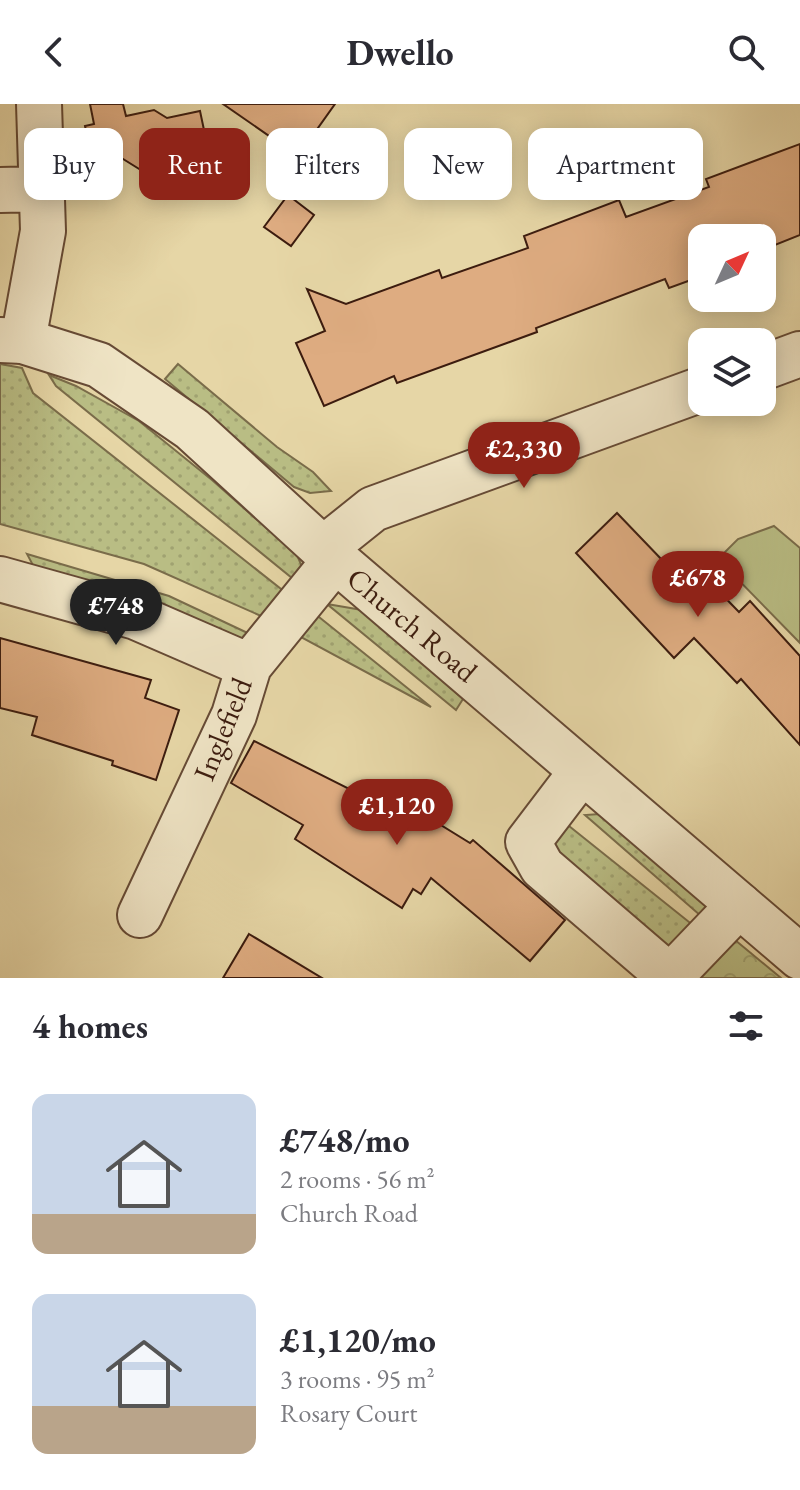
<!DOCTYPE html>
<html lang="en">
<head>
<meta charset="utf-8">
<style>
	:root { --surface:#fff; --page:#f2f2f3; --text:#2b2b33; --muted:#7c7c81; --accent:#8f2418 }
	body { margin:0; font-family:"EB Garamond",serif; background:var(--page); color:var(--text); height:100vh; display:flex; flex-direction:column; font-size:30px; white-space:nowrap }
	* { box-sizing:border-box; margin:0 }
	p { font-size:26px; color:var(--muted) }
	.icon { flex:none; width:44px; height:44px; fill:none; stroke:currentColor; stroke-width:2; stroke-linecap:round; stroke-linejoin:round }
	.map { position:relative; height:874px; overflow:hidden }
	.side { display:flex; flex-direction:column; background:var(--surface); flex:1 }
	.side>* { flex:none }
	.banner { position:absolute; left:24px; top:24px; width:752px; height:72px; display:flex; gap:16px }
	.needle { width:52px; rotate:46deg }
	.tools { position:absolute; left:688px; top:120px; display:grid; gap:16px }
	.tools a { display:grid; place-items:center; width:88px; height:88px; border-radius:16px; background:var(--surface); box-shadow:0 4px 20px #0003; font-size:40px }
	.price { position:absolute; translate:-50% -68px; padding:0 18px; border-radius:28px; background:var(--accent); color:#fff; font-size:26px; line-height:52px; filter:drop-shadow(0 2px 4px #0008) }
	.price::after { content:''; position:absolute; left:50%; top:48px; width:24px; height:18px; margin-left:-12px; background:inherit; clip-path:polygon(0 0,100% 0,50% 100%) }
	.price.selected { background:#222; color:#fff }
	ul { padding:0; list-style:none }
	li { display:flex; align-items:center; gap:24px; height:200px; padding:0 32px }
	li span { display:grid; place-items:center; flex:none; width:224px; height:160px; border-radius:16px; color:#555 }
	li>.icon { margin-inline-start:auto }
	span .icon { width:96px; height:96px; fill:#fffc; stroke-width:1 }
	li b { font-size:34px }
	h2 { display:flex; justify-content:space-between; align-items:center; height:96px; padding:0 32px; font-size:34px }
	.pill { padding:0 28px; border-radius:16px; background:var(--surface); box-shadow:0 4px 20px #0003; font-size:28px; line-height:72px }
	.pill.selected { background:var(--accent); color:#fff }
	header { display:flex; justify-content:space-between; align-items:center; height:104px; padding:0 32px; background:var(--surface); font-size:36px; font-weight:700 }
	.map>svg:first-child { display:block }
	.grass { fill:url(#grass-dots); stroke:#7a6c4a; stroke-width:2 }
	.forest { fill:url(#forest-crowns); stroke:#7a6c4a; stroke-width:2 }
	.garden { fill:#b9bd84; stroke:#7a6c4a; stroke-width:2 }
	.building { fill:#deac81; stroke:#3c1c0f; stroke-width:2 }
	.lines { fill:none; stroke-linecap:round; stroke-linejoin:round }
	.minor-casing { stroke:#664a35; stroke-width:48 }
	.tertiary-casing { stroke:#664a35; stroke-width:48 }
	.minor { stroke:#efe4c5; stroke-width:44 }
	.tertiary { stroke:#efe4c5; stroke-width:44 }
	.labels { text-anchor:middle; stroke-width:6; stroke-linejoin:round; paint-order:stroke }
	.street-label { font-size:30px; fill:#3c1c0f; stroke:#efe4c5 }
</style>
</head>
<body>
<header><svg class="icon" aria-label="back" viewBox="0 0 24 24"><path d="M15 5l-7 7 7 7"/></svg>Dwello<svg class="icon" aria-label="search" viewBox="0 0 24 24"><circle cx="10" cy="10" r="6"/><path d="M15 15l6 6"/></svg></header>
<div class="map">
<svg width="800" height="874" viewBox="0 0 800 874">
	<defs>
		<pattern id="grass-dots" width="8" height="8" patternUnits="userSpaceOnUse" patternTransform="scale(2)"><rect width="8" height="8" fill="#b9bd84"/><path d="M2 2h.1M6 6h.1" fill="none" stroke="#a0a271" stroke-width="1.8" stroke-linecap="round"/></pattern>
		<pattern id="forest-crowns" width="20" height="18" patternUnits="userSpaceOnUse" patternTransform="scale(2)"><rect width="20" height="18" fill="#b9bd84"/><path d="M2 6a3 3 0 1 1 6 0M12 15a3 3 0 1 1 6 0" fill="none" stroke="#a0a271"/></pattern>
	</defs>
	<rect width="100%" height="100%" fill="#e6d6a6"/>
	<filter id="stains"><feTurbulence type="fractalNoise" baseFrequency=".0025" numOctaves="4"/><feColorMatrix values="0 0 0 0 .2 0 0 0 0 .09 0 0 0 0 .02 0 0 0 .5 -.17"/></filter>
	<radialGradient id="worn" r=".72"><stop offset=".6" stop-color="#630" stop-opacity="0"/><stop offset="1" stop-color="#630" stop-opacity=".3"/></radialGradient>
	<path class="grass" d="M0 260 22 264 33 289 295 496 270 516 144 460 0 420Z
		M178 260 277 343 313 368 331 387 310 389 294 383 165 275Z
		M49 271 76 282 139 317 212 376 297 451 306 472 303 483 56 282Z
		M27 450 169 492 254 532 236 538 36 467Z
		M327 500 362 506 463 595 456 606Z
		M314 509 431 603 297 531Z
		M600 710 710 804 709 819 585 711Z
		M569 722 699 826 682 842 661 845 550 755 554 732Z"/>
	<path class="forest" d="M729 831 781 874H693Z"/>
	<path class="garden" d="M774 422 800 444V539L718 455 738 435Z"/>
	<path class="building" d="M90 0H123L126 12 154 6 167 14 200 7 208 45 192 49 195 63 176 67 181 91 115 50 92 54 85 22 94 20Z
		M223 0H335L298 52Z
		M800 40V131L765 145 762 134H702V172L669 184 665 175 536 224 537 228 397 279 394 272 324 302 296 239 325 227 307 185 346 200 439 166 442 174 528 144 524 132 619 96 626 113 709 83 706 75Z
		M288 91 314 111 291 142 264 123Z
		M617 409 688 483 702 470 739 508 750 497 800 552V641L741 575 737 579 694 534 674 554 576 449Z
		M0 534 151 576 145 594 179 606 156 676 112 661 113 657 32 631 37 613 0 604Z
		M254 637 363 692 371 678 470 739 473 736 565 816 530 857 431 774 421 790 413 785 402 804 295 735 303 721 231 679Z
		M249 830 322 874H223Z"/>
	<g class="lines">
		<defs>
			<path id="minor" d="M0 86 43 85
				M23 237 43 127 39 0
				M762 264 800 250
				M323 445 373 405 702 285
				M0 475 136 513 249 562
				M582 667 528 738 542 763 670 873
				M140 811 234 611 249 562 335 456
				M669 874 739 801"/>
			<path id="tertiary" d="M0 236 23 237 99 261 192 325 323 445 800 853"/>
		</defs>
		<use href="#minor" class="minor-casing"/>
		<use href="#tertiary" class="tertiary-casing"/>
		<use href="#minor" class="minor"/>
		<use href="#tertiary" class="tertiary"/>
	</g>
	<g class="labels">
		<g class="street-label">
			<text transform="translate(412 521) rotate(40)" y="10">Church Road</text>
			<text transform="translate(223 625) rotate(-68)" y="10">Inglefield</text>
		</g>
	</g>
	<rect width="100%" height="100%" filter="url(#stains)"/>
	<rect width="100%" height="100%" fill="url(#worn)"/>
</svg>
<div class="tools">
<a><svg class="needle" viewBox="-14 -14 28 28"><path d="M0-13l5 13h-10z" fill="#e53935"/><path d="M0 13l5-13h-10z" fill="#7c7c81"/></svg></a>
<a><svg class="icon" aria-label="layers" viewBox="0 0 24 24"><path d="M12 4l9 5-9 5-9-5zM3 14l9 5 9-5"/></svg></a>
</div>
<b class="price" style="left:524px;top:386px">£2,330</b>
<b class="price" style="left:698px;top:515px">£678</b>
<b class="price selected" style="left:116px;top:543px">£748</b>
<b class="price" style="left:397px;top:743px">£1,120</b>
<div class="banner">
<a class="pill">Buy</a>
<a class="pill selected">Rent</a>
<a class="pill">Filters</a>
<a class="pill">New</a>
<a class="pill">Apartment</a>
</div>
</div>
<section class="side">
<h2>4 homes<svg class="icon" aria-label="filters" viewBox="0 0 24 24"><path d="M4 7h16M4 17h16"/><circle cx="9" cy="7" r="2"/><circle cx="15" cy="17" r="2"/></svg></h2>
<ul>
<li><span style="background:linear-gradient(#c9d6e8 75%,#b9a48a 0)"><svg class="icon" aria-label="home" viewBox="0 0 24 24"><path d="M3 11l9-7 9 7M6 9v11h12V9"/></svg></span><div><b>£748/mo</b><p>2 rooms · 56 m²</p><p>Church Road</p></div></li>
<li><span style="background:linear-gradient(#c9d6e8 70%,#b9a48a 0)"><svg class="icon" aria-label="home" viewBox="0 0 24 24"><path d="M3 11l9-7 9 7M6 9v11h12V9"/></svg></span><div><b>£1,120/mo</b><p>3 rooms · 95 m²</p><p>Rosary Court</p></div></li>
</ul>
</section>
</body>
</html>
